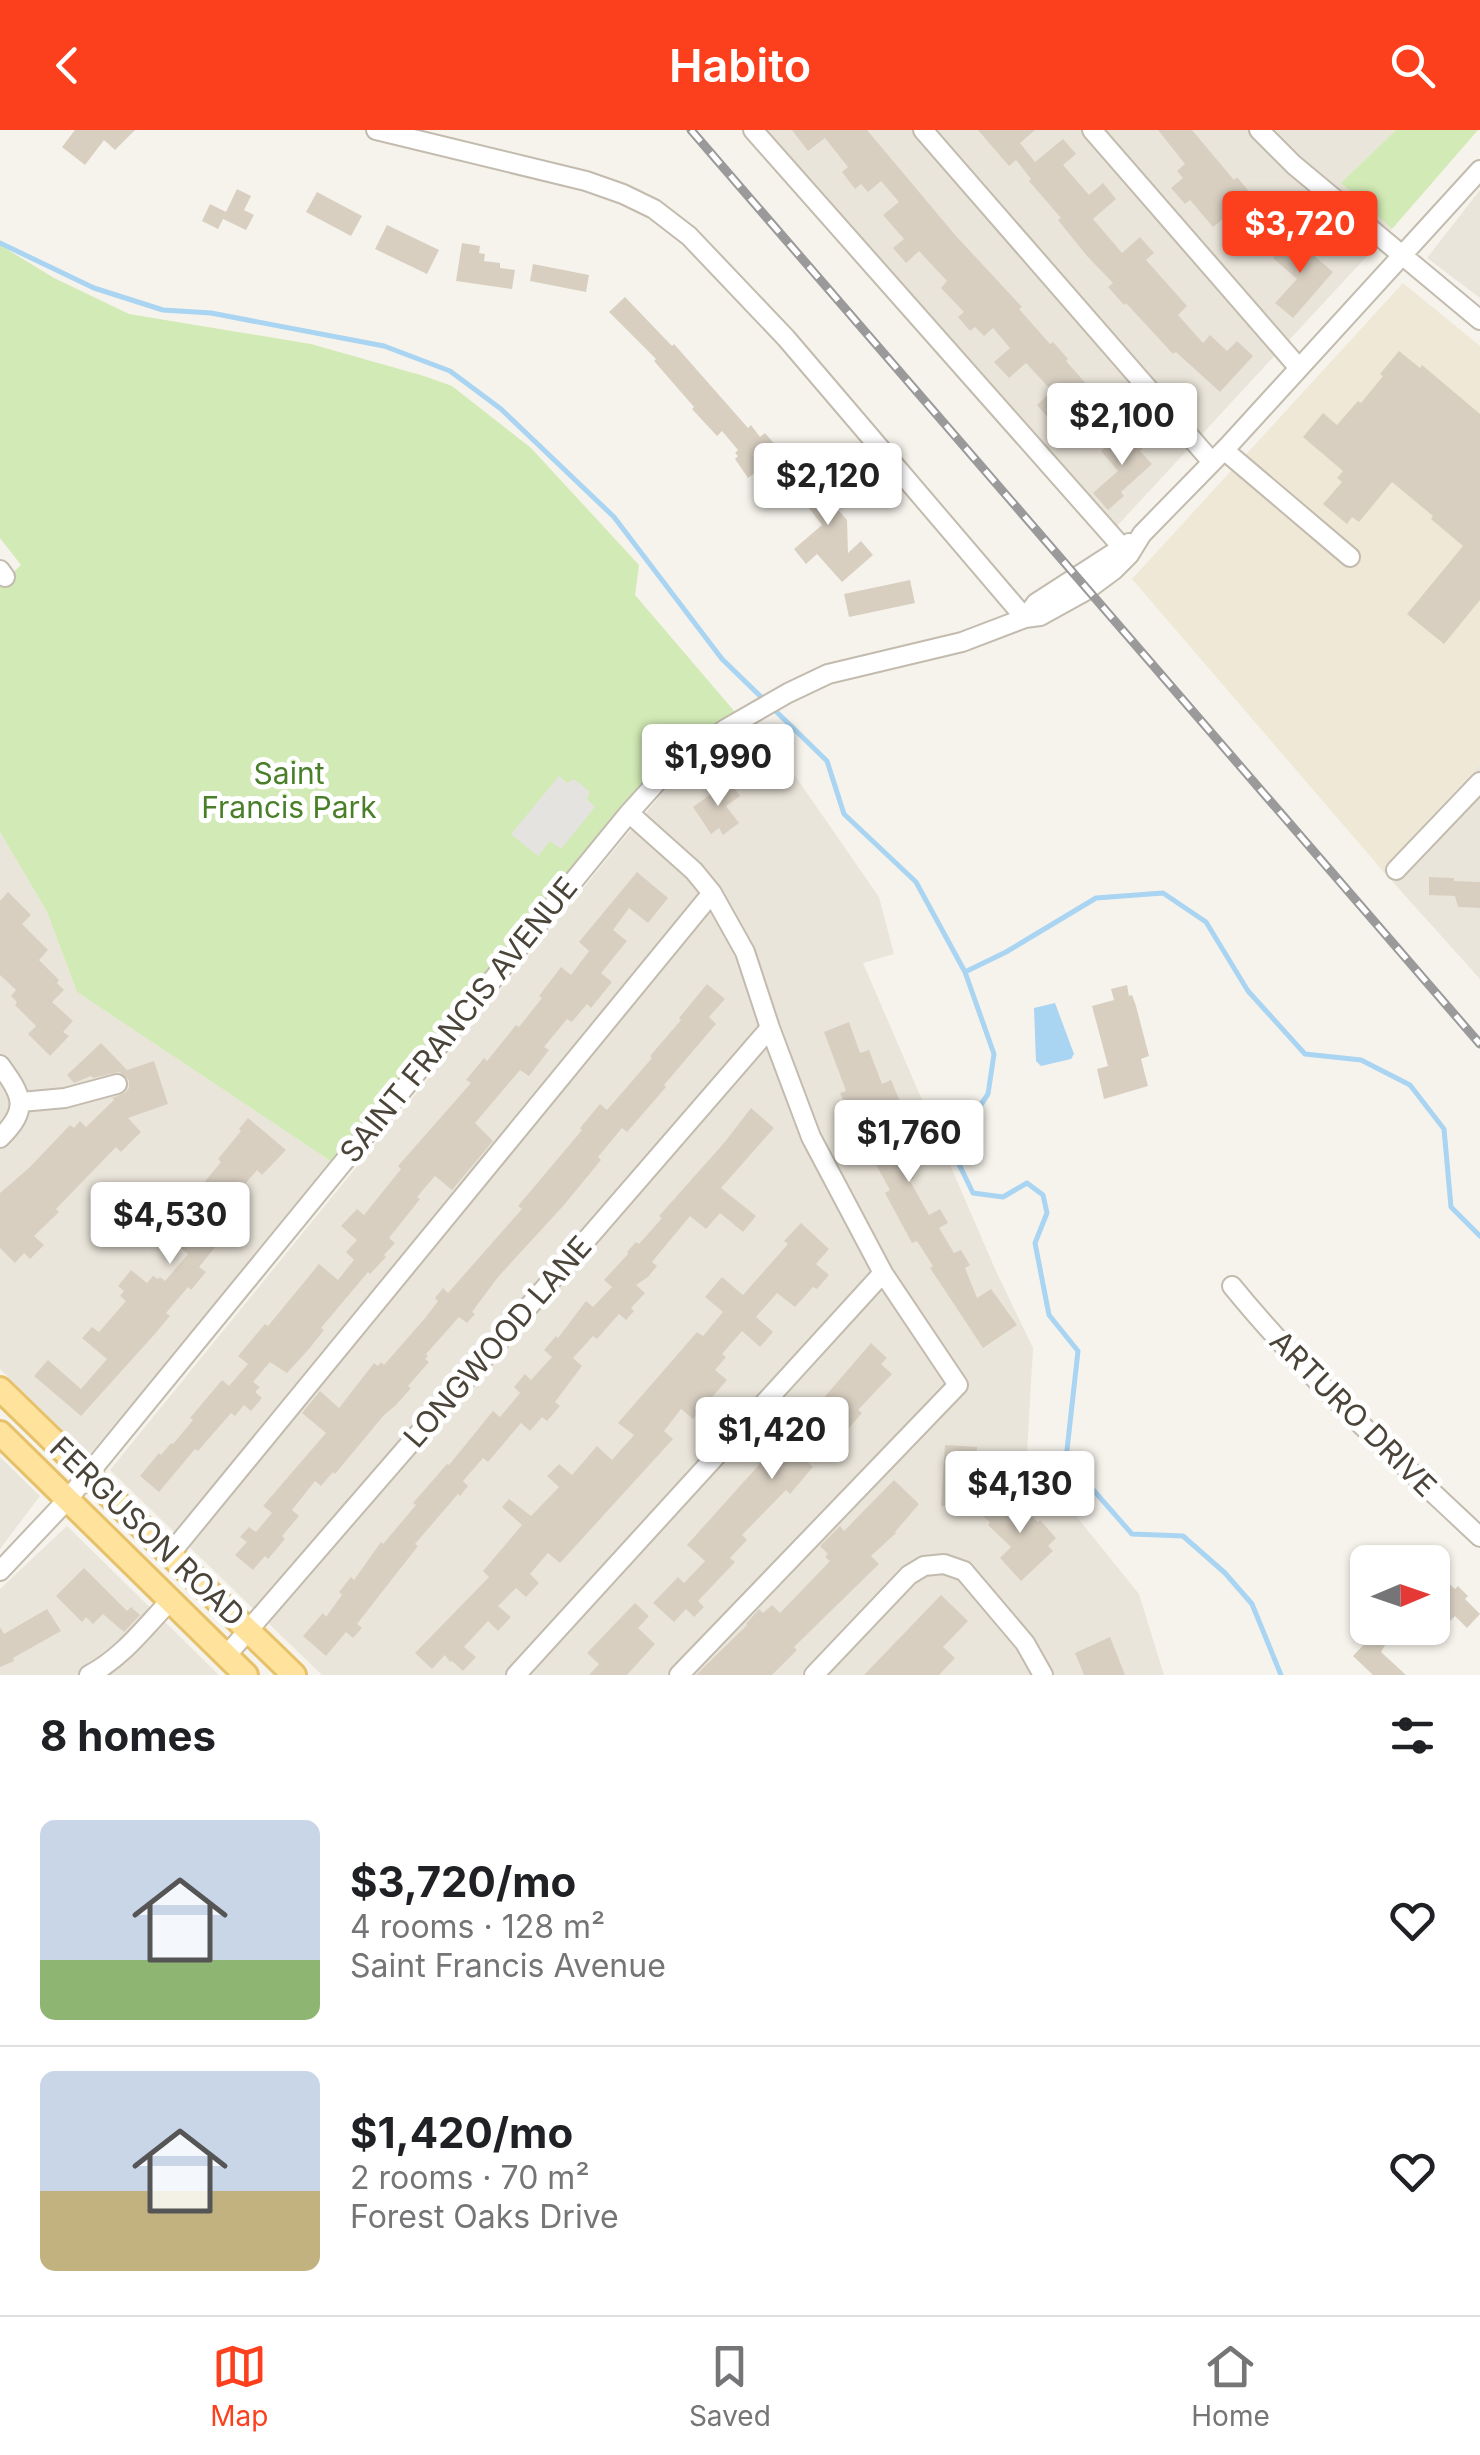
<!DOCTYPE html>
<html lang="en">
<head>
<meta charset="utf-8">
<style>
	:root { --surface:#fff; --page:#f6f6f6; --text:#202124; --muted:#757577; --line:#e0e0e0; --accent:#fc3f1d }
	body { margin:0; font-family:Inter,sans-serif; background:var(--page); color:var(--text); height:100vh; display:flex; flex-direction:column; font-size:38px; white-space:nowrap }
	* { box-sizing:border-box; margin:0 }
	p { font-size:32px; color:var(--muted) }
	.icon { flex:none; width:55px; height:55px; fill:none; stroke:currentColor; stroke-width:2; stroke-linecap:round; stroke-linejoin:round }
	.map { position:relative; height:1545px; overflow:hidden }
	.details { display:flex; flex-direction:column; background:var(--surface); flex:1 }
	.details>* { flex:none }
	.needle { width:65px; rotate:88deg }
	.buttons { position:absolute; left:1350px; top:1415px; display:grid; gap:20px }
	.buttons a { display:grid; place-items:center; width:100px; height:100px; border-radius:15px; background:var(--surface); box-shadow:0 2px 8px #0004; font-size:50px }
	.price { position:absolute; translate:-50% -85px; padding:0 22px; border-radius:10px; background:#fff; color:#222; font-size:32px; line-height:65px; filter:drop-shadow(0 2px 5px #0008) }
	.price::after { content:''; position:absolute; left:50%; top:60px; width:30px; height:22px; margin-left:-15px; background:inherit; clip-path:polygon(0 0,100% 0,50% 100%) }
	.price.selected { background:var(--accent); color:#fff }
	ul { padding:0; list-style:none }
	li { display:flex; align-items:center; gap:30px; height:250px; padding:0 40px }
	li+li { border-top:2px solid var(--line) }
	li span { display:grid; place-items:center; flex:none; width:280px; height:200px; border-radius:15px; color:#555 }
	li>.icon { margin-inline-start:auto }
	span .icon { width:120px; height:120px; fill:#fffc; stroke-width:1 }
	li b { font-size:42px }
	h2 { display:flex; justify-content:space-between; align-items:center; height:120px; padding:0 40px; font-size:42px }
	header { display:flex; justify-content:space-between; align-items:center; height:130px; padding:0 40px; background:var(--accent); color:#fff; font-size:45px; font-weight:600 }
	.dock { display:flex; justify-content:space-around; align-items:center; height:140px; border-top:2px solid var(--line); background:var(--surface); font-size:28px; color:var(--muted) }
	.dock a { display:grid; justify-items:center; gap:5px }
	.dock .selected { color:var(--accent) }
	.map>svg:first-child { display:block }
	.residential { fill:#eae5da }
	.education { fill:#efe8d6 }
	.green { fill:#d2eab5 }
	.parking { fill:#e5e3e0 }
	.water { fill:#a9d4f2 }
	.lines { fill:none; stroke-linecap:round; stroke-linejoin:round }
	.stream { stroke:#a9d4f2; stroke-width:5 }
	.building { fill:#d8cfc1 }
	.minor-casing { stroke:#c2bbae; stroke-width:22 }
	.major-casing { stroke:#e6c16a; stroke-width:28 }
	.minor { stroke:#fff; stroke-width:18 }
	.major { stroke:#ffe39c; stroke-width:22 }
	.rail-casing { stroke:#9a9a9a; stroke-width:9 }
	.rail { stroke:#fff; stroke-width:5; stroke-dasharray:15; stroke-linecap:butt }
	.labels { text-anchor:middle; stroke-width:10; stroke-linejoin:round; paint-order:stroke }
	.park-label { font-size:30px; fill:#4a7f2a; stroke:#fff }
	.street-label { font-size:30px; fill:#4b4439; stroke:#fff }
</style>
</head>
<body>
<header><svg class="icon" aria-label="back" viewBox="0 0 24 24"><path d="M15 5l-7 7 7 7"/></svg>Habito<svg class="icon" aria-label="search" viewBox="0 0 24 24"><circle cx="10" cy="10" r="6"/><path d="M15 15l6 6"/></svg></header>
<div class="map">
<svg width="1480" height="1545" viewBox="0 0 1480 1545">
	<rect width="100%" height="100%" fill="#f6f3ec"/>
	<path class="residential" d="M754 0H1396L1341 53 1392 99 1104 410Z
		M1480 60V168L1427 128Z
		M764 601 879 767 894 824 863 833 995 1139 1033 1218 1027 1325 1139 1464 1164 1545H322L110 1340 624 708 674 650Z
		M1480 634V849L1382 740Z
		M0 702 47 782 77 862 335 1034 88 1326 0 1239Z
		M0 1327 40 1366 0 1419Z
		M67 1396 219 1545H0V1459Z"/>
	<path class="education" d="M1403 153 1480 216V634L1382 740 1132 449Z"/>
	<path class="green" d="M1396 0H1478L1392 99 1341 53Z
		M0 115 54 148 129 184 311 214 424 246 452 256 531 318 639 435 635 465 735 582 661 631 577 731 335 1034 77 862 47 782 0 702V455L21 435 0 408Z"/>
	<path class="parking" d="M559 646 567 653 574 649 590 662 587 669 595 677 561 719 550 711 538 726 511 704Z"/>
	<path class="water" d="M1055 873 1074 924 1071 929 1041 936 1036 931 1034 878Z"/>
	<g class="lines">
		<path class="stream" d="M0 113 94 158 163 180 211 183 384 216 450 241 501 279 614 387 722 529 827 631 844 684 916 752 965 842 994 924 988 964 960 1006 956 1028 973 1063 1003 1067 1027 1053 1043 1065 1047 1083 1035 1113 1049 1185 1078 1221 1066 1329 1132 1404 1183 1406 1225 1443 1252 1474 1281 1545
			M965 842 1006 822 1096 768 1163 763 1206 792 1248 861 1305 924 1361 930 1410 955 1444 999 1451 1077 1480 1106"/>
	</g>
	<path class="building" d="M75 0H135L115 20 104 10 85 35 62 17Z
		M792 0H867L956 106 1022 177 1019 179 1050 214 1053 212 1068 229 1066 231 1103 273 1080 293 1065 275 1049 289 1037 275 1052 261 1026 233 1009 248 994 232 1010 218 993 198 984 206 975 197 970 201 958 187 964 182 941 158 947 151 919 121 906 133 893 118 904 109 883 85 899 72 881 51 868 62 861 54 855 59 842 42 848 37 825 8 808 21Z
		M978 0H1035L1020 13 1035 32 1063 9 1076 24 1063 35 1089 65 1103 53 1116 69 1093 89 1122 123 1140 107 1154 123 1146 130 1187 176 1178 185 1203 213 1210 205 1227 221 1237 211 1253 226 1220 262 1176 222 1173 224 1126 173 1124 175 1108 157 1113 153 1087 126 1058 90 1061 88 1029 51 1031 49 1016 30 1009 36Z
		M1158 0H1192L1234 50 1237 47 1275 93 1253 111 1230 83 1213 97 1190 70 1185 74 1171 58 1183 48 1177 41 1185 34Z
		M237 59 251 66 244 80 254 85 246 100 223 89 218 99 202 91 210 74 226 82Z
		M317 62 362 86 351 106 306 82Z
		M387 95 439 120 427 144 375 119Z
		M1290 109H1295L1333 142 1293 188 1275 173 1297 149 1273 128Z
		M462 113 480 116 479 123 485 124 484 131 500 133V138L515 140 512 159 456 151Z
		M533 134 589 145 586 162 530 151Z
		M625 167 672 216 674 214 748 298 751 295 760 307 765 303 777 317 774 319 782 329 761 348 756 342 748 348 735 329 738 326 735 323 738 320 722 301 717 306 692 279 694 277 654 231 656 229 609 182Z
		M1399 221 1420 238 1422 235 1480 284V470L1444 514 1407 484 1463 416 1431 389 1433 386 1392 352 1359 392 1352 387 1347 394 1323 374 1342 352 1337 348 1343 341 1303 307 1323 283 1337 295 1358 271 1361 273 1383 246 1380 244Z
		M1126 298 1143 318 1140 321 1152 334 1121 362 1124 366 1108 380 1093 363 1118 341 1101 321Z
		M811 338 817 345 821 342 840 366 832 373 847 390 848 423 861 411 873 425 842 452 817 424 806 434 794 419 822 395 791 355Z
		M910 450 915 473 849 487 844 464Z
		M729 651 740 666 726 676 739 693 723 705 719 698 711 704 693 677Z
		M637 742 668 768 648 793 629 778 613 800 627 811 601 843 612 852 591 878 587 874 572 892 567 889 544 917 549 920 529 946 520 940 475 993 493 1011 452 1060 435 1046 417 1067 420 1069 389 1108 395 1113 384 1125 386 1127 370 1144 368 1142 321 1198 324 1200 309 1219 287 1243 270 1232 253 1252 260 1257 255 1262 262 1268 251 1281 244 1275 235 1286 231 1283 198 1321 195 1319 159 1362 140 1346 159 1323 161 1325 171 1313 173 1314 193 1290 190 1288 222 1250 229 1256 248 1234 238 1226 265 1194 268 1196 319 1134 338 1150 354 1130 346 1122 357 1110 341 1096 357 1079 364 1085 401 1039 398 1036 471 953 466 950 484 928 487 931 516 895 519 897 542 868 539 866 561 837 571 845 589 821 579 812Z
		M1429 747 1454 748V751L1480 752V778L1458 777 1455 766 1429 765Z
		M8 762 31 785 22 794 48 820 39 830 59 850 57 853 64 860 52 872 73 891 63 902 69 906 50 926 28 904 36 896 15 875 17 872 11 866 16 860 0 845V771Z
		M707 854 725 869 709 887 716 894 664 955 666 957 627 1002 622 998 598 1027 601 1030 564 1075 498 1147 472 1182 475 1184 467 1193 459 1187 426 1224 428 1226 425 1229 429 1232 408 1256 411 1258 395 1276 384 1285 335 1344 333 1342 321 1356 315 1351 292 1380 299 1386 282 1406 285 1409 268 1429 265 1426 253 1440 235 1425 247 1412 240 1407 249 1397 256 1402 272 1383 263 1376 326 1303 302 1283 320 1261 339 1278 374 1233 378 1236 381 1232 384 1235 426 1187 438 1171 435 1168 443 1158 448 1163 522 1079 518 1076 582 1000 580 998 600 974 607 980 652 928 650 926 681 890 679 888Z
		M1127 855 1129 866 1132 865 1136 876 1149 926 1141 929 1148 956 1104 969 1097 939 1108 936 1092 876 1114 870 1111 859Z
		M849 892 860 923 869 920 882 954 891 950 904 981 883 990 914 1048 910 1051 929 1085 940 1079 948 1093 939 1098 954 1123 961 1120 970 1135 965 1138 977 1168 991 1159 1017 1195 983 1218 930 1138 933 1136 917 1111 912 1113 885 1063 890 1060 874 1031 870 1033 862 1018 840 963 846 961 824 902Z
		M101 913 127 940 154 931 168 974 128 988 141 1002 121 1022 116 1017 56 1079 59 1082 34 1106 44 1115 30 1129 24 1123 15 1133 0 1118V1063L30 1037 70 995 74 998 80 991 86 997 114 970 112 968 125 963 129 958V950L119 942 93 948 91 946 74 953 67 945Z
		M751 978 774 998 721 1058 756 1086 743 1102 720 1083 706 1099 690 1086 652 1132 657 1136 648 1147 636 1155 645 1163 631 1178 634 1181 626 1190 619 1184 597 1209 593 1206 573 1228 582 1236 555 1272 560 1276 547 1291 542 1287 530 1301 521 1293 488 1332 483 1328 463 1351 468 1356 460 1366 458 1364 415 1414 418 1416 357 1494 362 1498 353 1508 346 1502 326 1526 303 1506 323 1483 326 1487 342 1465 339 1462 351 1447 354 1450 381 1412 383 1414 416 1375 413 1373 447 1334 449 1335 493 1281 500 1287 520 1263 514 1257 525 1244 531 1250 552 1227 544 1220 556 1206 558 1208 586 1171 593 1177 612 1157 604 1150 628 1124 627 1122 636 1112 639 1114 662 1088 659 1086 724 1013Z
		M248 988 286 1020 262 1045 257 1040 239 1061 250 1070 239 1084 236 1081 210 1112 216 1116 199 1137 206 1142 191 1160 188 1157 166 1183 170 1186 153 1206 81 1286 34 1246 48 1230 81 1259 107 1229 82 1208 92 1197 99 1202 126 1171 120 1166 124 1161 118 1156 131 1140 147 1153 153 1146 158 1149 160 1147 165 1151 188 1124 164 1104 186 1077 179 1072 187 1061 193 1066 221 1032 218 1029 241 1001 239 999Z
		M801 1093 829 1119 816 1134 829 1145 817 1159 813 1157 795 1177 777 1163 756 1187 773 1202 760 1217 742 1201 722 1224 726 1227 715 1240 727 1250 693 1289 681 1279 664 1301 673 1309 560 1433 548 1423 530 1444 539 1453 526 1467 516 1458 498 1476 511 1487 498 1501 488 1491 464 1517 476 1527 463 1541 452 1531 450 1532 445 1525 432 1539 415 1523 489 1447 483 1441 522 1395 502 1377 509 1369 531 1386 559 1357 547 1346 559 1334 572 1345 597 1316 612 1330 634 1305 618 1293 697 1202 703 1206 723 1182 705 1167 722 1147 743 1165 788 1114 784 1111Z
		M871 1213 887 1228 881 1234 892 1244 858 1280 862 1283 849 1298 842 1292 805 1330 813 1337 790 1364 786 1360 742 1405 747 1410 730 1428 735 1432 698 1471 704 1477 694 1487 686 1479 674 1492 653 1473 678 1447 684 1453 705 1431 687 1415 800 1289 803 1292Z
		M945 1315 977 1317 973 1376H941Z
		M894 1350 919 1374 895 1402 896 1403 871 1426 879 1434 794 1517 797 1520 772 1545H696L747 1495 746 1494 759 1479 763 1483 772 1475 780 1483 830 1431 825 1427 828 1424 820 1416 840 1396 844 1401Z
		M1006 1363 1038 1392 1040 1390 1056 1408 1048 1416 1053 1421 1021 1451 1000 1428 1011 1417 988 1395 990 1392 984 1387Z
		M84 1438 127 1481 131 1477 140 1485 124 1502 103 1484 93 1494 86 1487 82 1492 56 1466Z
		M1443 1448 1455 1459 1458 1456 1468 1466 1465 1469 1480 1484 1467 1498 1455 1486 1450 1491 1432 1474V1459Z
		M941 1465 968 1491 943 1517 955 1528 939 1545H864Z
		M635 1473 649 1486 638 1498 655 1514 627 1545H589L599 1534 587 1523Z
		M47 1479 61 1501 13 1528 14 1531 0 1537V1497L4 1504Z
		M1387 1498H1395L1381 1522 1406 1545H1373L1353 1526 1369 1509 1373 1512Z
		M1110 1507 1125 1545H1084L1075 1523Z"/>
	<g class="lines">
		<defs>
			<path id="minor" d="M376 0 586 51 623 64 654 79 689 106 786 208 1025 488
				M753 0 1129 425
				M923 0 1212 332
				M1092 0 1299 238
				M1259 0 1294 35 1480 190
				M1224 320 1350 427
				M0 440 5 447
				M1025 488 1036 473 1129 413
				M629 683 694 741 712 763 745 822 770 898 811 1007 883 1143 958 1255 679 1545
				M1396 740 1480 652
				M0 935C22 965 30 979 0 1008
				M21 972 65 968 117 954
				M1232 1156C1307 1248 1394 1326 1480 1407
				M170 1424 712 763
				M0 1441 68 1369 629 683 656 653 683 628 727 598 788 563 828 544 962 512 1025 488 1040 486 1087 460 1114 440 1129 425 1142 404 1229 315 1480 40
				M226 1526 770 898
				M89 1545C122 1528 145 1497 170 1471
				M516 1545 883 1143
				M814 1545 909 1445 924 1436 944 1434 964 1441 1025 1513 1043 1545"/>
			<path id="major" d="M0 1259 294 1545
				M0 1303 246 1545"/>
		</defs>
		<use href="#minor" class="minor-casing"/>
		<use href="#major" class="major-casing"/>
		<use href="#minor" class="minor"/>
		<use href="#major" class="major"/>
		<defs>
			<path id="rail" d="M691 0 1480 914"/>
		</defs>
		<use href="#rail" class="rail-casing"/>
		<use href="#rail" class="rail"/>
	</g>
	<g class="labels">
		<g class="park-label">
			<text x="289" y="654">Saint<tspan x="289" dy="34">Francis Park</tspan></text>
		</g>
		<g class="street-label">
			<text transform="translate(459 890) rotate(-51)" y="10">SAINT FRANCIS AVENUE</text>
			<text transform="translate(498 1212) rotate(-49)" y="10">LONGWOOD LANE</text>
			<text transform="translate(1353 1284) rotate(45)" y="10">ARTURO DRIVE</text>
			<text transform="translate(147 1402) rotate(44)" y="10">FERGUSON ROAD</text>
		</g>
	</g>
</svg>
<div class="buttons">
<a><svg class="needle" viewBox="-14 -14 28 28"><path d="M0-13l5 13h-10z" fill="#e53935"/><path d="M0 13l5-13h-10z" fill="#757577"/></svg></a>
</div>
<b class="price selected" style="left:1300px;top:146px">$3,720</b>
<b class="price" style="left:1122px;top:338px">$2,100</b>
<b class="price" style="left:828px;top:398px">$2,120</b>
<b class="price" style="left:718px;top:679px">$1,990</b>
<b class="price" style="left:909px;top:1055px">$1,760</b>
<b class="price" style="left:170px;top:1137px">$4,530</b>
<b class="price" style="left:772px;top:1352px">$1,420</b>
<b class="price" style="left:1020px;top:1406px">$4,130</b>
</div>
<section class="details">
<h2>8 homes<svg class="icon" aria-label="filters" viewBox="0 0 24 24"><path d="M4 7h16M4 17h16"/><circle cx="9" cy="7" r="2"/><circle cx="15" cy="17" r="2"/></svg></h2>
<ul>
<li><span style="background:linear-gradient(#c9d6e8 70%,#8fb573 0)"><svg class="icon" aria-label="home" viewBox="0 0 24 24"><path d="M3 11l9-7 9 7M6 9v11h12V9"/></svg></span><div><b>$3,720/mo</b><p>4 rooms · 128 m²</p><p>Saint Francis Avenue</p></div><svg class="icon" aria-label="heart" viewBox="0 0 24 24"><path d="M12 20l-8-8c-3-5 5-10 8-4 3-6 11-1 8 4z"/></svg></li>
<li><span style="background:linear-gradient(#c9d6e8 60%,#c2b280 0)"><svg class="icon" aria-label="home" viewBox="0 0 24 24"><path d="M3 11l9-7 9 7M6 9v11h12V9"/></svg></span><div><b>$1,420/mo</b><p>2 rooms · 70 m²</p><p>Forest Oaks Drive</p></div><svg class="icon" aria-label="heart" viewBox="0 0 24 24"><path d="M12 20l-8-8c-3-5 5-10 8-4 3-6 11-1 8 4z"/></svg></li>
</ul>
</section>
<nav class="dock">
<a class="selected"><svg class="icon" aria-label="map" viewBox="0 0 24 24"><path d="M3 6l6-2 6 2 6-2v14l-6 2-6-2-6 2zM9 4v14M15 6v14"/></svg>Map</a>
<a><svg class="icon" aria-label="saved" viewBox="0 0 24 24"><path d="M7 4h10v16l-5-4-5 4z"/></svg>Saved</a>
<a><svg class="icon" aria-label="home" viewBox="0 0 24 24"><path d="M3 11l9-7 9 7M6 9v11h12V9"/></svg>Home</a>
</nav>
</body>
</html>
